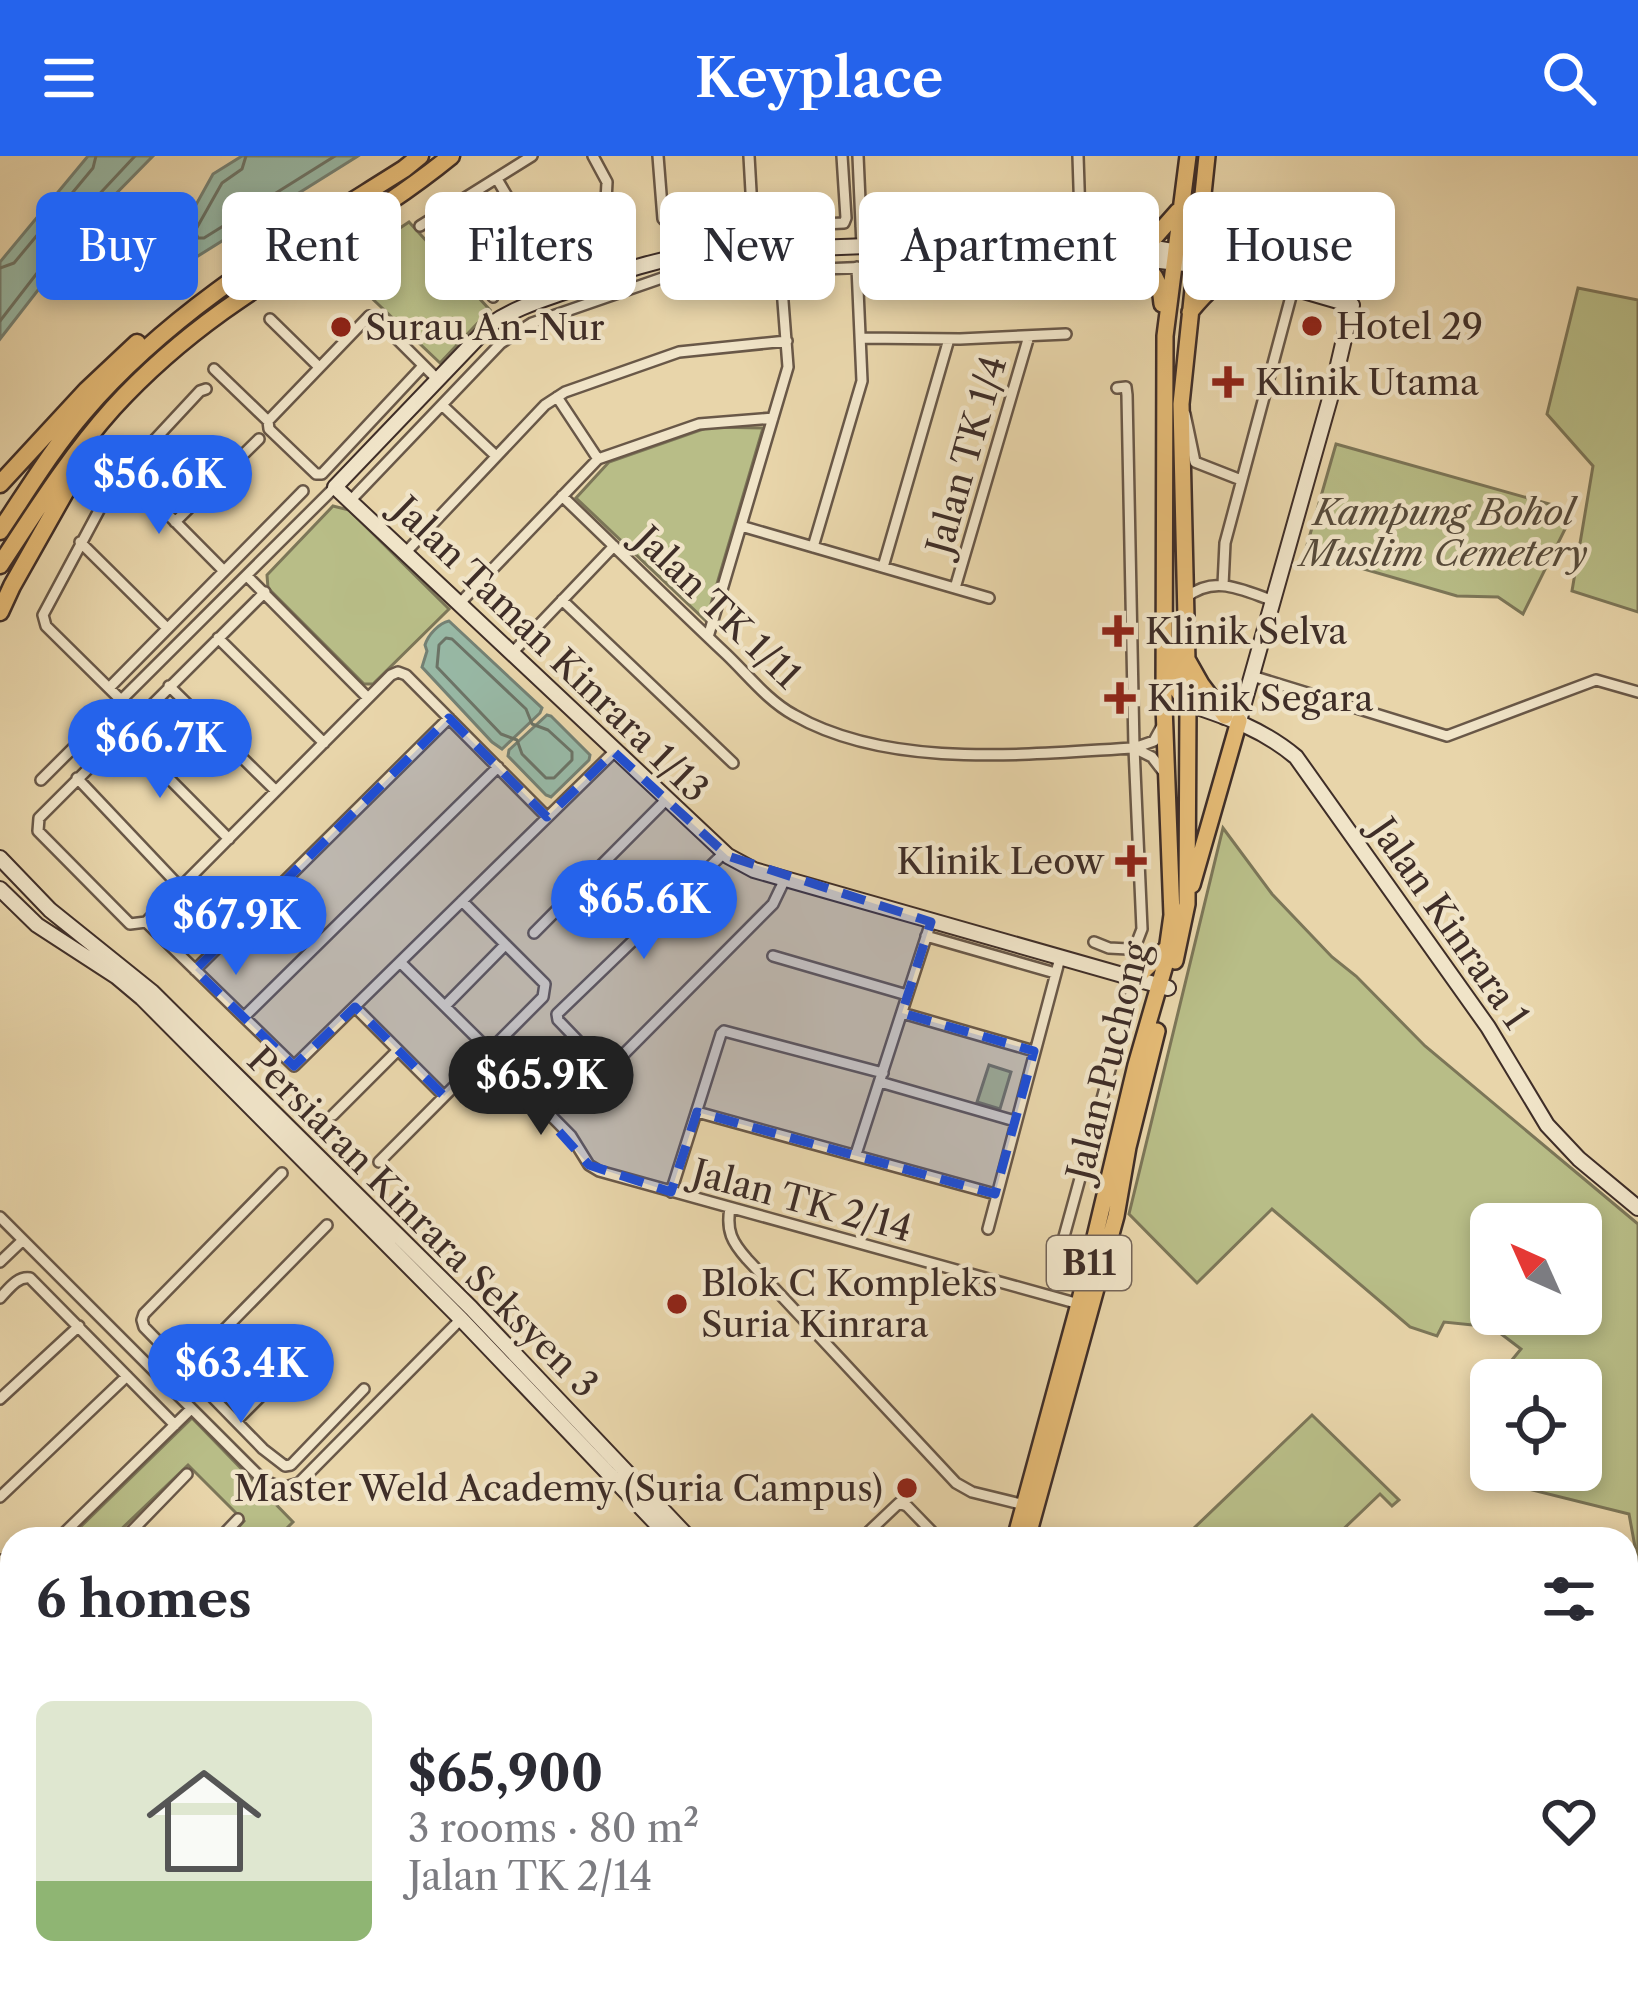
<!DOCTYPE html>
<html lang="en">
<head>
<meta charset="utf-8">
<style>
	:root { --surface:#fff; --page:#f7f7f7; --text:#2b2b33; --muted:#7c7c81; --line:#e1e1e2; --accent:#2563eb }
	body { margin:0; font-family:"Libre Caslon Text",serif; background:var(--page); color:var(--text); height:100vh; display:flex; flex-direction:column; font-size:45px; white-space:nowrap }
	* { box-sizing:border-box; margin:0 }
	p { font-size:39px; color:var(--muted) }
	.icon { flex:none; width:66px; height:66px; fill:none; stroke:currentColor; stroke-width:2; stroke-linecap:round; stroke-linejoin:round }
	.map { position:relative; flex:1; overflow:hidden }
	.details { position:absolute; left:0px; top:1371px; width:1638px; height:471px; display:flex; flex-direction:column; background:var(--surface); border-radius:36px 36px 0 0; box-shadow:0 6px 18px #0003 }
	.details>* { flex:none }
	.banner { position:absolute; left:36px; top:36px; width:1566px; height:108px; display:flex; gap:24px }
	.needle { width:78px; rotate:315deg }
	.controls { position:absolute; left:1470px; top:1047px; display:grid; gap:24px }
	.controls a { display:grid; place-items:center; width:132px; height:132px; border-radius:18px; background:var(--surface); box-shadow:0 6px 18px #0003; font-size:60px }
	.price { position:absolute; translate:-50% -102px; padding:0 27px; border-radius:42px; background:var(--accent); color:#fff; font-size:39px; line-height:78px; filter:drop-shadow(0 3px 6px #0008) }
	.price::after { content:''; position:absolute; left:50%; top:72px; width:36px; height:27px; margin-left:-18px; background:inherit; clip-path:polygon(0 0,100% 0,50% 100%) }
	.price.active { background:#222; color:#fff }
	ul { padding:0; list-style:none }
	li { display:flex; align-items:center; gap:36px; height:300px; padding:0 36px }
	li+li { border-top:3px solid var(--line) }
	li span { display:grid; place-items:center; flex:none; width:336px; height:240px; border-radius:18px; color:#555 }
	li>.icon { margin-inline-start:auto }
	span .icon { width:144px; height:144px; fill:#fffc; stroke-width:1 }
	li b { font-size:51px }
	h2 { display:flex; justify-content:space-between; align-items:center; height:144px; padding:0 36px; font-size:51px }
	.tag { padding:0 42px; border-radius:18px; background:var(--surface); box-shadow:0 6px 18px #0003; font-size:42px; line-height:108px }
	.tag.active { background:var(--accent); color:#fff }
	header { display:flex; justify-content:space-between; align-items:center; height:156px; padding:0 36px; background:var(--accent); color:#fff; font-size:54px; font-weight:600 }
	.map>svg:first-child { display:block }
	.green { fill:#b8bd87; stroke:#7c7658; stroke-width:3; fill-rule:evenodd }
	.water { fill:#98b9a6; stroke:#748174; stroke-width:3 }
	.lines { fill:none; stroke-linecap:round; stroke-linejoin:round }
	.shore { stroke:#6c7467; stroke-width:3 }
	.stream { stroke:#748174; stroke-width:3 }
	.street-casing { stroke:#695848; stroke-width:14 }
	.secondary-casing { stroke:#3f2e28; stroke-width:18 }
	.primary-casing { stroke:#3f2e28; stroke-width:20 }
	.highway-casing { stroke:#3f2e28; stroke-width:21 }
	.street { stroke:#f0e4c8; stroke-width:9 }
	.secondary { stroke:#f0e4c8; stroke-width:14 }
	.primary { stroke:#e4ba75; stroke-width:15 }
	.highway { stroke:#e4ba75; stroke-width:16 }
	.marked { fill:#1d4ed8; fill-opacity:0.2; stroke:#1d4ed8; stroke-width:9; stroke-dasharray:24 15; stroke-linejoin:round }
	.poi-dot { fill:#8f2418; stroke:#f0e4c8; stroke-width:4.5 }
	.labels { text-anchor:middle; stroke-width:9; stroke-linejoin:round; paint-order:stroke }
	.shield { fill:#f0e4c8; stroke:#746558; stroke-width:3 }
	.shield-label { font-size:33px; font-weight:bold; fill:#3f2e28 }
	.poi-label { font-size:36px; fill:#3f2e28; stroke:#f0e4c8; text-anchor:start }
	.street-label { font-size:36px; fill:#3f2e28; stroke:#f0e4c8 }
	.park-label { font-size:36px; font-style:italic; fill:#574b3b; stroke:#f0e4c8 }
</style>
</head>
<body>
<header><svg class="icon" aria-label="menu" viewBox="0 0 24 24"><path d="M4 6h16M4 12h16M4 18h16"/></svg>Keyplace<svg class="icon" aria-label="search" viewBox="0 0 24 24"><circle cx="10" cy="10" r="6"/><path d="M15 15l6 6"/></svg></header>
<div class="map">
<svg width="1638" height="1840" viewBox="0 0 1638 1840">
	<rect width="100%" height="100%" fill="#e8d5aa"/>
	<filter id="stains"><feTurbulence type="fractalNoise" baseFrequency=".00167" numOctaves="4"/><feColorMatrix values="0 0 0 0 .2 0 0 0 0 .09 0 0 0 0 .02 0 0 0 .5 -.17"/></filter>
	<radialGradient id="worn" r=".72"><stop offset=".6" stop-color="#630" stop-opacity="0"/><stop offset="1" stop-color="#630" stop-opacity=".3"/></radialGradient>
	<path class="green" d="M409 66 490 154 440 207 340 112Z
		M1578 132 1638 144V456L1572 435 1593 310 1547 258Z
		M709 271 763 272 706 465 576 342 609 306Z
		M1336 288 1574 355 1523 458 1498 441 1457 440 1305 396Z
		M333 350 349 354 449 453 373 528H364L268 432 267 419Z
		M1223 672 1272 738 1332 801 1356 820 1425 890 1638 1068V1407L1629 1358 1528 1333 1533 1314H1581V1224H1500L1502 1216 1521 1193 1492 1171 1444 1166 1437 1180 1410 1171 1272 1053 1197 1127 1129 1058ZM1491 1068H1581V1158H1491Z
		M989 909 1011 916 1000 953 977 946Z
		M1312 1259 1399 1344 1392 1350 1380 1338 1333 1383H1204L1193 1373Z
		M192 1262 293 1366 276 1383H244L236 1374 244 1365 188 1309 111 1383H68Z"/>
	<path class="water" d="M88 0H153L101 53 0 183V106Z
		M242 0H358L174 115 162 110 213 18Z
		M449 465 542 552 540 557 502 593 492 586 422 511 427 495 425 489C428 479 439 467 449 465Z
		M547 559 551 560 590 599 589 604 551 641 546 639 508 600 509 594Z"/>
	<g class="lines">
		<path class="shore" d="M246 0 242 13 222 27 195 75 198 82H204L335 0
			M0 112 14 107 93 12 96 0
			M0 165 92 46 135 0
			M446 482 452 483 526 553 532 568 548 574 572 596V604L554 622H546L522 598 517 584 501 578 437 511 439 489Z"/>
		<path class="stream" d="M708 1830 714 1840"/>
		<defs>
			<path id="street" d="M593 0 607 26 606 45 628 112
				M658 0 663 63 676 72 710 73 844 67 846 62 842 0
				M749 0 753 71
				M858 0 862 90
				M1078 0 1080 61
				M497 23 534 86
				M420 70 532 0
				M861 70 1080 61
				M493 141 477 119 606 45
				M270 163 319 211
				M861 182 960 183 1066 178
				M214 213 268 265 369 160 376 162 438 224
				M557 241 598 303
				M442 249 496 300
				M1185 258 1195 306 1241 324
				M268 265 269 273 316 318H322L423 210
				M126 316 223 414
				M562 340C617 393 671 446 726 498 748 519 768 545 794 559 890 614 1028 598 1134 592L1154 585 1161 572
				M351 344 501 187 532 167 662 122 680 119 1067 103
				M175 366 259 283
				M741 370 989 442
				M80 386 167 472
				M813 391 862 225 857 111
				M406 396 545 249 565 236 679 196 787 185
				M883 411 949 183
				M247 420 368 542
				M1223 429 1225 387 1293 133
				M955 432 1029 180
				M1185 442C1215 418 1242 434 1274 445
				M562 444 733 607
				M461 446 598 303 699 268 773 262
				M708 481 788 211 779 93
				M218 482 324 587
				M511 498 614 390
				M1252 520 1447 580 1596 524 1638 536
				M169 530 276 635
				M109 532 303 335
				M121 544 46 470 43 459 104 345 146 293 200 235 206 233
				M123 576 229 683
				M1134 592 1152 601 1162 614
				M77 622 181 732
				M41 624 335 331
				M724 697 557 858 558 864 607 915 773 748 785 723
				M146 766 294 910 614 596
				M146 766 391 519 398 516 406 519 547 661
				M146 766 130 768 38 675 39 662 265 436
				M534 777 667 643
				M926 780 1055 817
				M1094 786 1109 792 1128 793 1137 786 1142 773 1134 592 1127 239 1126 231 1117 232
				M773 800 907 839
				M400 806 490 895
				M195 814 449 562
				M445 850 505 789
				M355 851 444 940
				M902 857 1034 895
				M244 861 498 611
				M488 896 571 980 589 1009 599 1015 1079 1148
				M880 926 1015 965
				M697 956 995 1038
				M333 959 398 894
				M856 998 931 766
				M379 1006 543 841 545 828 462 745
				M282 1017 144 1158 142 1164 144 1171 263 1293 285 1310 291 1309 364 1233
				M671 1036 721 878 724 875 883 917
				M730 1052C726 1075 732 1086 747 1103L956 1327 972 1336 1025 1349
				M0 1061 263 1324 282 1332 299 1327 461 1163
				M988 1073 1060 802
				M1060 1095 1135 823
				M0 1106 23 1084
				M0 1142C8 1134 17 1120 30 1122L175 1269
				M169 1230 327 1069
				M0 1243 79 1170
				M236 1265 313 1188
				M0 1341 127 1220
				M58 1383 191 1253
				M124 1383 187 1318
				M219 1383 238 1363
				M861 1383 899 1347 907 1350 939 1383
				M0 1404 12 1417
				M0 1508 12 1496
				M0 1540 12 1552
				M0 1614 12 1626
				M0 1639 12 1635
				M84 1830 93 1840
				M169 1830 178 1840
				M251 1830 261 1840
				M397 1830 403 1840
				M475 1830 482 1840
				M548 1830 554 1840
				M622 1830 628 1840
				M689 1830 696 1840
				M733 1830 740 1840
				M287 1840 299 1830
				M324 1840 336 1830
				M797 1840 807 1830
				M1198 1840 1208 1830
				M1632 1840 1638 1834"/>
			<path id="secondary" d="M1050 83 1058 87 1135 102 1194 109 1203 106
				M1188 548C1228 561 1264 574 1296 601L1488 871 1547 969 1579 1003 1638 1052
				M0 702 50 754 152 836 471 1152 690 1383
				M0 733 37 769 117 821 142 842 461 1163 671 1383
				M1168 832 754 714 728 700 335 331 490 169C514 152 542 144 570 134 616 117 661 101 710 96L1050 83 1078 79 1196 99 1203 106 1352 149 1331 239 1239 565
				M879 1830 889 1840"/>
			<path id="primary" d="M1205 59C1213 95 1223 101 1251 120
				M1134 88 1155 81 1178 55
				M1135 102C1154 115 1160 124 1162 148
				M1190 156C1207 135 1220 121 1248 120
				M1173 495 1177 533 1185 546
				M1188 505 1201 528 1225 560
				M1192 729 1239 565
				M1175 805 1187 748 1188 548 1181 248 1207 0
				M1135 823 1167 792
				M1015 1383 1079 1148 1136 909 1165 809 1172 759 1164 550 1165 180 1188 0
				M1027 1383 1116 1060 1128 991 1157 875
				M898 1830V1840
				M854 1840 867 1830"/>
			<path id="highway" d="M0 328 87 234 137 187
				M0 375C27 335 53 292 84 256 173 152 290 85 404 13L420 0
				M0 409C35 356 70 300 113 252 145 217 184 183 223 155 298 101 380 58 451 0
				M0 456 12 430 86 299"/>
		</defs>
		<use href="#street" class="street-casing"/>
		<use href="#secondary" class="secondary-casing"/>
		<use href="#primary" class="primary-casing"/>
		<use href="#highway" class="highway-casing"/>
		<use href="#street" class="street"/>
		<use href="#secondary" class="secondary"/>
		<use href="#primary" class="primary"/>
		<use href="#highway" class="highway"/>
	</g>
	<path class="marked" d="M449 562 547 661 614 596 728 700 931 766 902 857 1034 895 995 1038 697 956 671 1036 589 1009 488 896 444 940 355 851 294 910 195 814Z"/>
	<g class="poi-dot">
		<circle cx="1312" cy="170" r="12"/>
		<circle cx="341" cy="171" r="12"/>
		<path d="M1222 208h12v12h12v12h-12v12h-12v-12h-12v-12h12z"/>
		<path d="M1112 457h12v12h12v12h-12v12h-12v-12h-12v-12h12z"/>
		<path d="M1114 524h12v12h12v12h-12v12h-12v-12h-12v-12h12z"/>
		<path d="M1125 687h12v12h12v12h-12v12h-12v-12h-12v-12h12z"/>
		<circle cx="677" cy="1148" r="12"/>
		<circle cx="907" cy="1332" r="12"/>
	</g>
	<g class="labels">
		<rect class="shield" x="1047" y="1080" width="84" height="54" rx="9"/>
		<g class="shield-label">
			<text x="1089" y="1119">B11</text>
		</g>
		<g class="poi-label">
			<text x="1336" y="183">Hotel 29</text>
			<text x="365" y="184">Surau An-Nur</text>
			<text x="1255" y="239">Klinik Utama</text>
			<text x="1145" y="488">Klinik Selva</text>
			<text x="1147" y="555">Klinik Segara</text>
			<text x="1104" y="718" text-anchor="end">Klinik Leow</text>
			<text x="701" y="1140">Blok C Kompleks<tspan x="701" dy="41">Suria Kinrara</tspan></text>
			<text x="883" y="1345" text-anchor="end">Master Weld Academy (Suria Campus)</text>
		</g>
		<g class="street-label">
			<text transform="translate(966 299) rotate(-74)" y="13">Jalan TK 1/4</text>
			<text transform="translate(718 451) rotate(44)" y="13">Jalan TK 1/11</text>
			<text transform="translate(551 493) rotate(44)" y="13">Jalan Taman Kinrara 1/13</text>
			<text transform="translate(1450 767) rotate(55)" y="13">Jalan Kinrara 1</text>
			<text transform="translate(1108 905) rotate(-76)" y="13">Jalan Puchong</text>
			<text transform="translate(802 1044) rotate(15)" y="13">Jalan TK 2/14</text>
			<text transform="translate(423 1066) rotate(45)" y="13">Persiaran Kinrara Seksyen 3</text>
		</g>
		<g class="park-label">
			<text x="1444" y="369">Kampung Bohol<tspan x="1444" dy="41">Muslim Cemetery</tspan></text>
		</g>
	</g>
	<rect width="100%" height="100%" filter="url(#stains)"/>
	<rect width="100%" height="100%" fill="url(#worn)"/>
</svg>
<div class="controls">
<a><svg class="needle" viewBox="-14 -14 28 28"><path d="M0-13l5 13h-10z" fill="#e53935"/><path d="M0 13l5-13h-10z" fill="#7c7c81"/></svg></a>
<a><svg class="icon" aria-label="locate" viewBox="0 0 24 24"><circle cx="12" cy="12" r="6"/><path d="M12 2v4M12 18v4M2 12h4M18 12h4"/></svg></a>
</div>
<b class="price" style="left:159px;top:381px">$56.6K</b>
<b class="price" style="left:160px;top:645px">$66.7K</b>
<b class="price" style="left:644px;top:806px">$65.6K</b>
<b class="price" style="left:236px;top:822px">$67.9K</b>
<b class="price active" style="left:541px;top:982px">$65.9K</b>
<b class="price" style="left:241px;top:1270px">$63.4K</b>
<div class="banner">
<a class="tag active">Buy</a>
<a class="tag">Rent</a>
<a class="tag">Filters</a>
<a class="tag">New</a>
<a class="tag">Apartment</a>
<a class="tag">House</a>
</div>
<section class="details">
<h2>6 homes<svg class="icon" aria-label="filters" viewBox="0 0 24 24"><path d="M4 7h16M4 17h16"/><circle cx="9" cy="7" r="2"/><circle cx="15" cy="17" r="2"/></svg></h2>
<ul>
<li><span style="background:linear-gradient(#dfe7d0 75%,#8fb573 0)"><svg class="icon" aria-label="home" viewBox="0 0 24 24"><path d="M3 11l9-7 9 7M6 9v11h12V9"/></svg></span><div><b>$65,900</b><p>3 rooms · 80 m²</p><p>Jalan TK 2/14</p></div><svg class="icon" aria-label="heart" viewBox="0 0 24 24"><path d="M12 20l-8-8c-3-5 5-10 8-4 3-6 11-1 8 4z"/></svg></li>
</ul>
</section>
</div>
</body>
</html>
